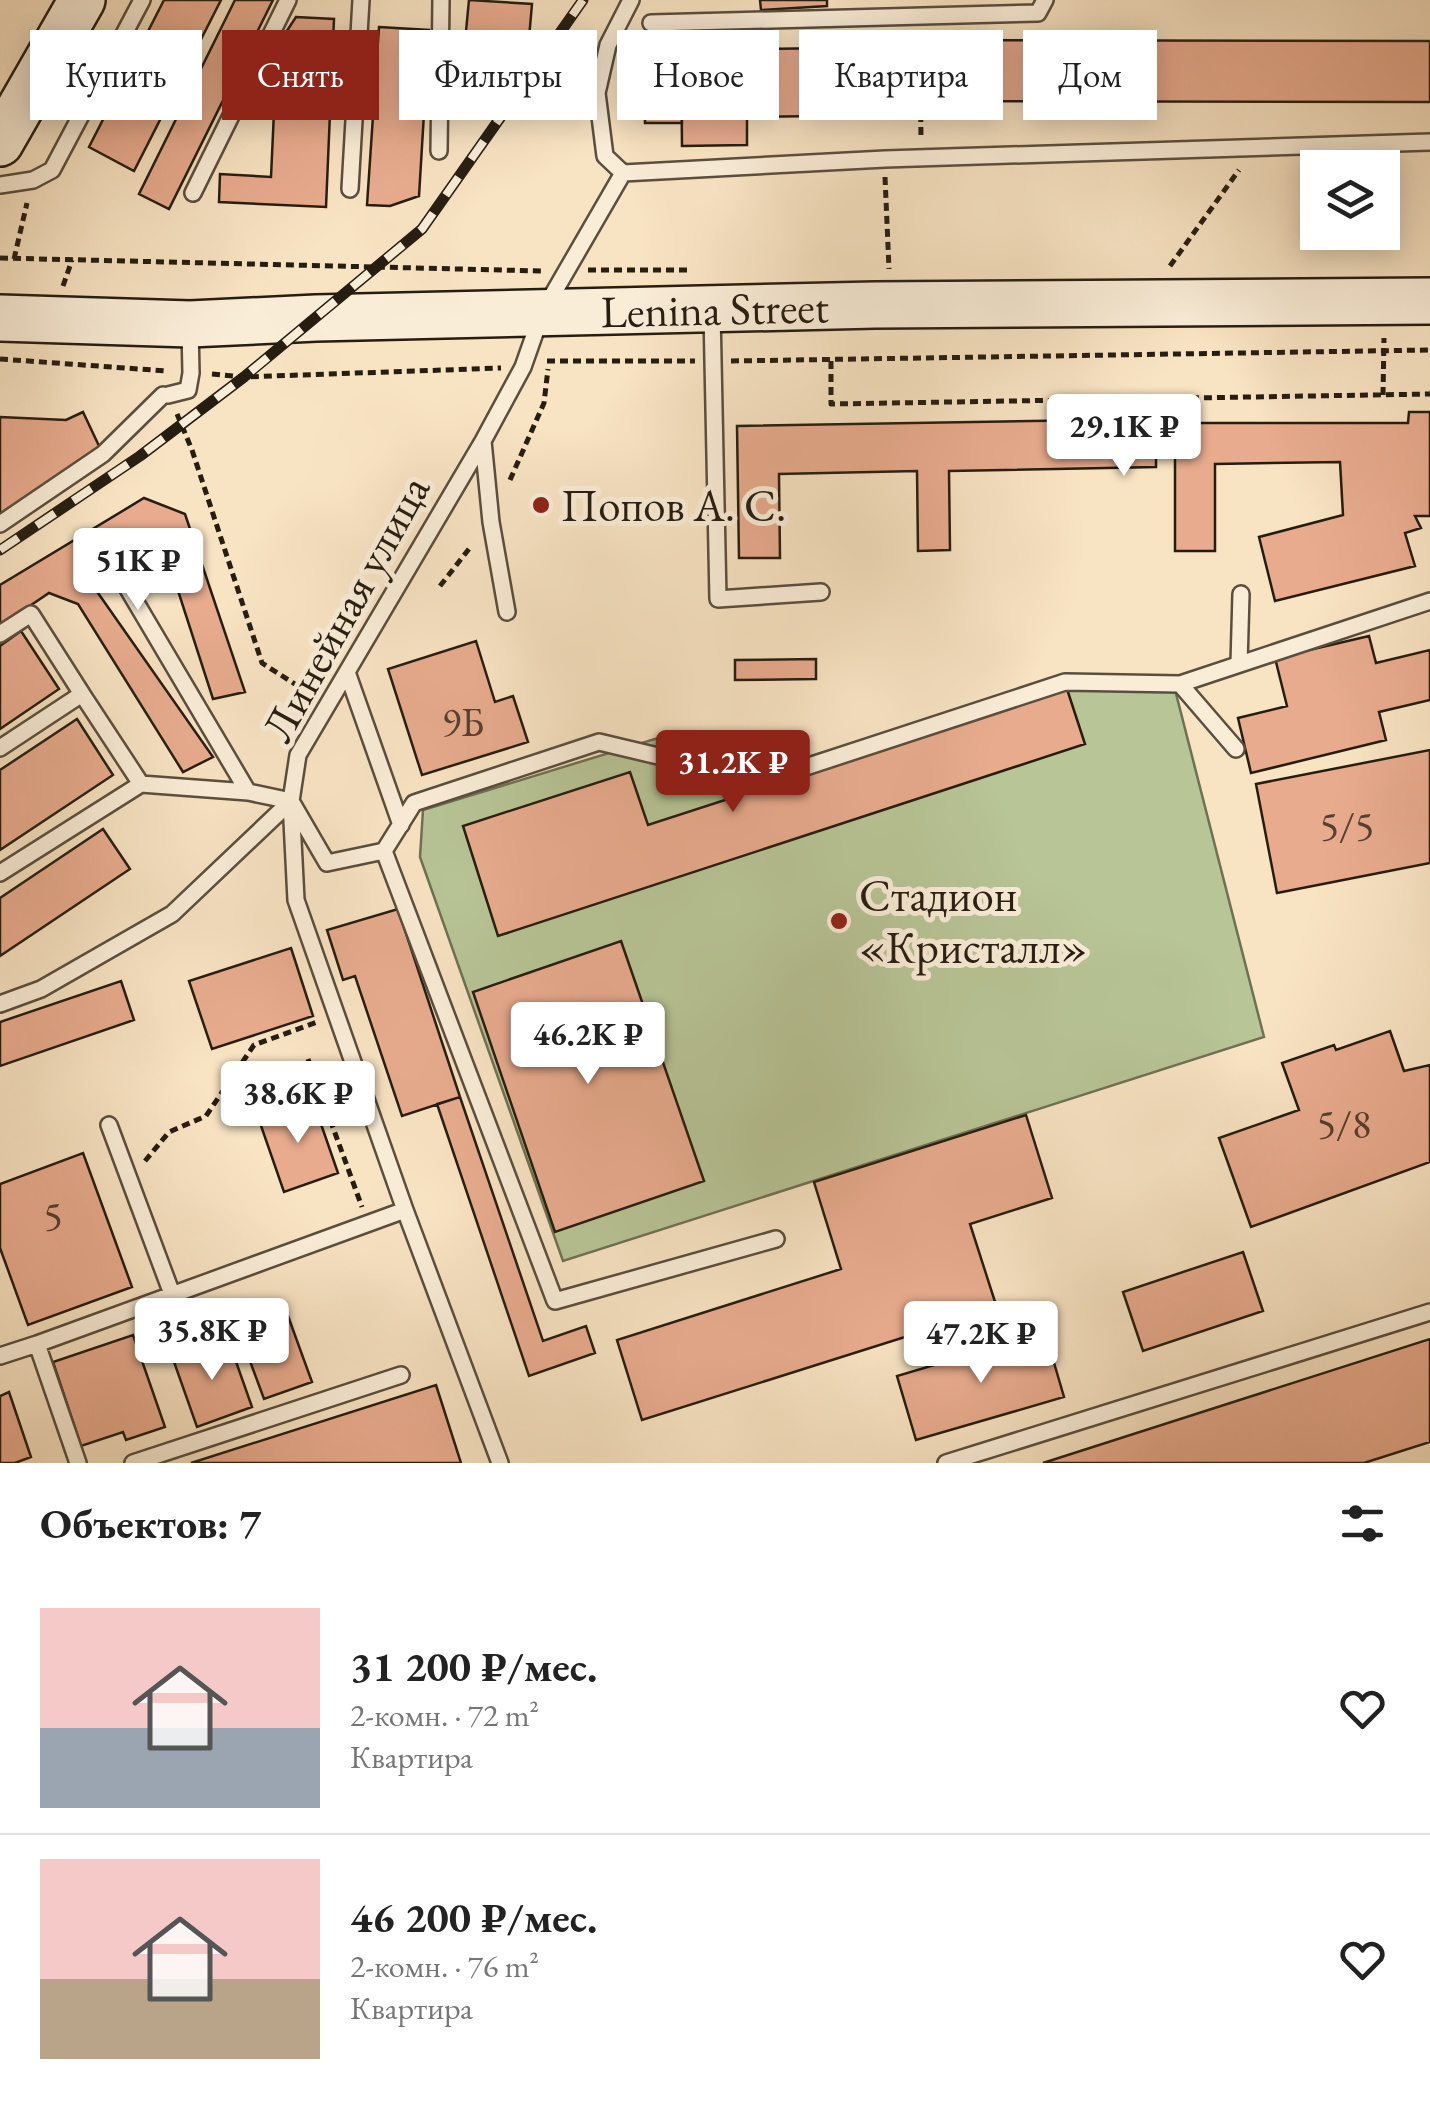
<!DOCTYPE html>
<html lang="ru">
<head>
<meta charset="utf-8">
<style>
	:root { --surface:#fff; --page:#f6f6f6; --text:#222; --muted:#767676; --line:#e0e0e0; --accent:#8f2418 }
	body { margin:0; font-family:"EB Garamond",serif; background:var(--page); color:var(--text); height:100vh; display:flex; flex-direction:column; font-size:38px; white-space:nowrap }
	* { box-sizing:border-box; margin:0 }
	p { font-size:32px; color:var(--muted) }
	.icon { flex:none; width:55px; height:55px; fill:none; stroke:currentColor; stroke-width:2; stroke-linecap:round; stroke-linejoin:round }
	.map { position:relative; height:1463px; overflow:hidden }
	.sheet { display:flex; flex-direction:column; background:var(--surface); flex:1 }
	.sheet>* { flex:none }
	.guide { position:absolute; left:30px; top:30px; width:1370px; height:90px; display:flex; gap:20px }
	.tools { position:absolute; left:1300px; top:150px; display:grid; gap:20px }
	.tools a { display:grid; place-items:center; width:100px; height:100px; border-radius:0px; background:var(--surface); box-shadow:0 5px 25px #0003; font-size:50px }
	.price { position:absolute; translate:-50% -85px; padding:0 22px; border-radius:10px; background:#fff; color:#222; font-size:32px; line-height:65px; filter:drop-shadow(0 2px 5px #0008) }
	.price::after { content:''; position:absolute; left:50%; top:60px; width:30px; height:22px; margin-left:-15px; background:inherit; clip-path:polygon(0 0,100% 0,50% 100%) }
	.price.active { background:var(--accent); color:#fff }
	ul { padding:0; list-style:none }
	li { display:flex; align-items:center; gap:30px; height:250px; padding:0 40px }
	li+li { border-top:2px solid var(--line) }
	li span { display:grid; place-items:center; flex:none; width:280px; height:200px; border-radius:0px; color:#555 }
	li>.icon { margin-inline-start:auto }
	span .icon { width:120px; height:120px; fill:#fffc; stroke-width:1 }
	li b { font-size:42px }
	h2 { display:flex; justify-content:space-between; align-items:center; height:120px; padding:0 40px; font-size:42px }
	.tag { padding:0 35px; border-radius:0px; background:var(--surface); box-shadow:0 5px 25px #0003; font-size:35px; line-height:90px }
	.tag.active { background:var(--accent); color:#fff }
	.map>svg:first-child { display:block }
	.green { fill:#b8c597; stroke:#6f7154; stroke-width:2.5 }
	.building { fill:#e8ab8e; stroke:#261d11; stroke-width:2.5 }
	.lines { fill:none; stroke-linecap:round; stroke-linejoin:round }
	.lane-casing { stroke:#5a4e3e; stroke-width:20 }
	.secondary-casing { stroke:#261d11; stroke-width:50 }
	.path { stroke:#261d11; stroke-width:5; stroke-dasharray:8 5; stroke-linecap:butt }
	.lane { stroke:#faedd8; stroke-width:15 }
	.secondary { stroke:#faedd8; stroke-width:45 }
	.rail-casing { stroke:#261d11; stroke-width:11 }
	.rail { stroke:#faedd8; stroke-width:8; stroke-dasharray:22; stroke-linecap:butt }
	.poi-dot { fill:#8f2418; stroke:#faedd8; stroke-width:4 }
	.labels { text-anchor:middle; stroke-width:10; stroke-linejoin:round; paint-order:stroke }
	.number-label { font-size:40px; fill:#564030 }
	.street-label { font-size:45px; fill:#261d11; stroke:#faedd8 }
	.poi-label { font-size:45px; fill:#261d11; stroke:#faedd8; text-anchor:start }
</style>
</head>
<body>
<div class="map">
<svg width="1430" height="1463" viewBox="0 0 1430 1463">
	<rect width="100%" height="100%" fill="#f8e3c3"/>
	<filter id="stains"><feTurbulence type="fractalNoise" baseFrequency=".002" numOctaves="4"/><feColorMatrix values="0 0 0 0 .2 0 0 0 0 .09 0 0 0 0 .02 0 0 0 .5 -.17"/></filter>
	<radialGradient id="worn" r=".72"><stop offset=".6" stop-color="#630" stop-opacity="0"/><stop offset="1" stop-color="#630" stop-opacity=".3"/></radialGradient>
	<path class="green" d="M1059 678H1172L1264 1037 563 1261 420 857 423 810 658 738 783 765Z"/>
	<path class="building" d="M164 0H221L134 171 89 147Z
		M235 0H273L169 209 139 194Z
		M469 0 532 4 527 61 496 58 490 117 458 114Z
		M760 0H827V6L761 10Z
		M296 17 334 19 326 207 219 202 220 174 271 177 277 46Z
		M379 27 429 30 419 196 390 206 367 205Z
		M938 40 1430 41V102L938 101Z
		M902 47 903 115 747 117V145L682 146 681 50Z
		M644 59H681L682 123H645Z
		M83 412 100 448 0 516V417L66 420Z
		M1409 412H1430V516H1415L1421 528 1405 533 1415 566 1275 601 1259 537 1343 515 1340 462 1215 464V551H1175V454H1156V467L949 471 950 550 918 551 917 471 779 474 780 558H739L737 426 1155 419 1156 439H1175V423H1408Z
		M144 498 185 514 245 692 213 699 162 541 146 536 89 567 91 583 213 757 183 772 78 604 49 593 0 626V585Z
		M21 631 59 689 0 729V646Z
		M1369 636 1376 663 1430 650V700L1379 712 1386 740 1251 773 1238 718 1287 706 1275 658Z
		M476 641 495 702 513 696 528 742 422 775 388 669Z
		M816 659V679L735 680V660Z
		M1067 689 1085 744 498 936 463 826 630 772 648 825Z
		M77 719 113 775 0 850V770Z
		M1430 750V863L1277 893 1256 784Z
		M103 829 130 869 0 956V898Z
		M398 909 460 1097 402 1116 355 976 343 980 327 930Z
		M621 941 704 1181 555 1232 473 992Z
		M291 948 313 1016 212 1049 189 981Z
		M121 981 134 1020 0 1066V1022Z
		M1390 1031 1404 1071 1430 1065V1162L1251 1227 1219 1138 1299 1110 1282 1063 1334 1045 1336 1050Z
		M460 1097 543 1341 586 1326 595 1353 529 1376 437 1104Z
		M313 1101 338 1173 284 1192 259 1120Z
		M1026 1115 1052 1198 970 1224 997 1308 642 1420 617 1340 841 1269 814 1182Z
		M83 1153 132 1287 28 1325 0 1248V1184Z
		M1243 1252 1263 1311 1143 1351 1123 1292Z
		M288 1316 312 1382 264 1399 240 1334Z
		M1045 1332 1064 1397 916 1440 897 1376Z
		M133 1335 165 1427 126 1440 123 1432 81 1446 53 1362Z
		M228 1339 252 1407 197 1427 173 1359Z
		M1430 1339V1442L1364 1463H1043Z
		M436 1385 461 1463H191Z
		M9 1392 31 1457 15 1463H0V1396Z"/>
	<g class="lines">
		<defs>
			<path id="lane" d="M631 0 608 45 597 93 605 156 623 173 885 159 1430 142
				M651 23 1038 13 1045 0
				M439 151 441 0
				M0 185 33 180 52 170 142 0
				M350 189 361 0
				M193 193 288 0
				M712 313 718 599 821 592
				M168 395 188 390 191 373 190 328
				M483 441 491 522 507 612
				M0 524 103 454 163 395
				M112 562 248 792
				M0 634 31 614 82 694
				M1239 664 1241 594
				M347 672 401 825
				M1180 684 1236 749
				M0 748 82 694 141 784
				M384 851 555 1301 776 1239
				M0 873 141 784 248 792 291 801 327 863 384 851 414 803 599 742 763 781 1065 682 1180 684 1430 601
				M0 1004 41 989 172 914 291 801
				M109 1125 172 1294
				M0 1356 37 1344
				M78 1463 37 1344 405 1210
				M133 1463 401 1375
				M500 1463 405 1210 296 900 291 801 298 755 483 441 523 367 542 313 623 173
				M946 1463 1430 1312"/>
			<g id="secondary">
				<path d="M0 143 82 0"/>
				<path id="s1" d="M0 318 190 324 316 318 875 305 1430 301"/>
			</g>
		</defs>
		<use href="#lane" class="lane-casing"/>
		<use href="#secondary" class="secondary-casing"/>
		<path class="path" d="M920 36 921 140
			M885 177 889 269
			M0 258 542 271
			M14 259 27 203
			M1170 266 1239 170
			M588 270H687
			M63 286 72 260
			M0 359 167 371
			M547 361H695
			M731 361 1430 350
			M831 361V404L1430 394
			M212 374 244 377 501 368
			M1383 395 1384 338
			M177 414 192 450 262 663 309 693
			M510 480 544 403 548 369
			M440 586 472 545
			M308 1059 362 1207
			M145 1161 169 1132 206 1116 254 1045 320 1021"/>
		<use href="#lane" class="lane"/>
		<use href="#secondary" class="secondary"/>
		<defs>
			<path id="rail" d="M0 550 140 456 244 377 422 229 583 0"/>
		</defs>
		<use href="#rail" class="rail-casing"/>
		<use href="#rail" class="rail"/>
	</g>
	<g class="poi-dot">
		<circle cx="541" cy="505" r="10"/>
		<circle cx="839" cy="921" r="10"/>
	</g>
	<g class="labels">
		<g class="number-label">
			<text x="463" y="736">9Б</text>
			<text x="1347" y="840">5/5</text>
			<text x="1344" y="1138">5/8</text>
			<text x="53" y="1230">5</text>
		</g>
		<g class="street-label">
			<text dy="16" stroke="none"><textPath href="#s1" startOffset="715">Lenina Street</textPath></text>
			<text transform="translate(345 608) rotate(-61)" y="16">Линейная улица</text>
		</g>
		<g class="poi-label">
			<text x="561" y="521">Попов А. С.</text>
			<text x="859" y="911">Стадион<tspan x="859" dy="52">«Кристалл»</tspan></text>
		</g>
	</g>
	<rect width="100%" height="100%" filter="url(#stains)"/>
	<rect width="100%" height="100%" fill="url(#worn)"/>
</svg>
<div class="tools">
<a><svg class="icon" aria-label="layers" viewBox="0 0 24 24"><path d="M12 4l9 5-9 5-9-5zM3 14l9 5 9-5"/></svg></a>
</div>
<b class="price" style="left:1124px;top:479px">29.1K ₽</b>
<b class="price" style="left:138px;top:613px">51K ₽</b>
<b class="price active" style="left:733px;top:815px">31.2K ₽</b>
<b class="price" style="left:588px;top:1087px">46.2K ₽</b>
<b class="price" style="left:298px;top:1146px">38.6K ₽</b>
<b class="price" style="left:212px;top:1383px">35.8K ₽</b>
<b class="price" style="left:981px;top:1386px">47.2K ₽</b>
<div class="guide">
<a class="tag">Купить</a>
<a class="tag active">Снять</a>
<a class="tag">Фильтры</a>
<a class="tag">Новое</a>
<a class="tag">Квартира</a>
<a class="tag">Дом</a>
</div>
</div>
<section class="sheet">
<h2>Объектов: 7<svg class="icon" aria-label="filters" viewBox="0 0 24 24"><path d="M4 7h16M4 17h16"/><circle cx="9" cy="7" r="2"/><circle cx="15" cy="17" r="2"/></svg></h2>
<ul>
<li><span style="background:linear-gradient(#f6c9c9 60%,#9aa5b1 0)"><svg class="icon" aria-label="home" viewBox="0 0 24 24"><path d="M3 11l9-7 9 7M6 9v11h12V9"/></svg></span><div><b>31 200 ₽/мес.</b><p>2-комн. · 72 m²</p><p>Квартира</p></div><svg class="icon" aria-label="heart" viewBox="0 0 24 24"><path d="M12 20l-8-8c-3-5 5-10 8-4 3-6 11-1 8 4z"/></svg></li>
<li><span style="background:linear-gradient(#f6c9c9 60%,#b9a48a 0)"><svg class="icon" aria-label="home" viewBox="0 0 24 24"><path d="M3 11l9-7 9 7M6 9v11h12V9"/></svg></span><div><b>46 200 ₽/мес.</b><p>2-комн. · 76 m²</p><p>Квартира</p></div><svg class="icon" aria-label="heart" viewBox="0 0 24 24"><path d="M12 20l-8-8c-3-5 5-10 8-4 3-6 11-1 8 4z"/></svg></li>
</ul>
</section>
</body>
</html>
